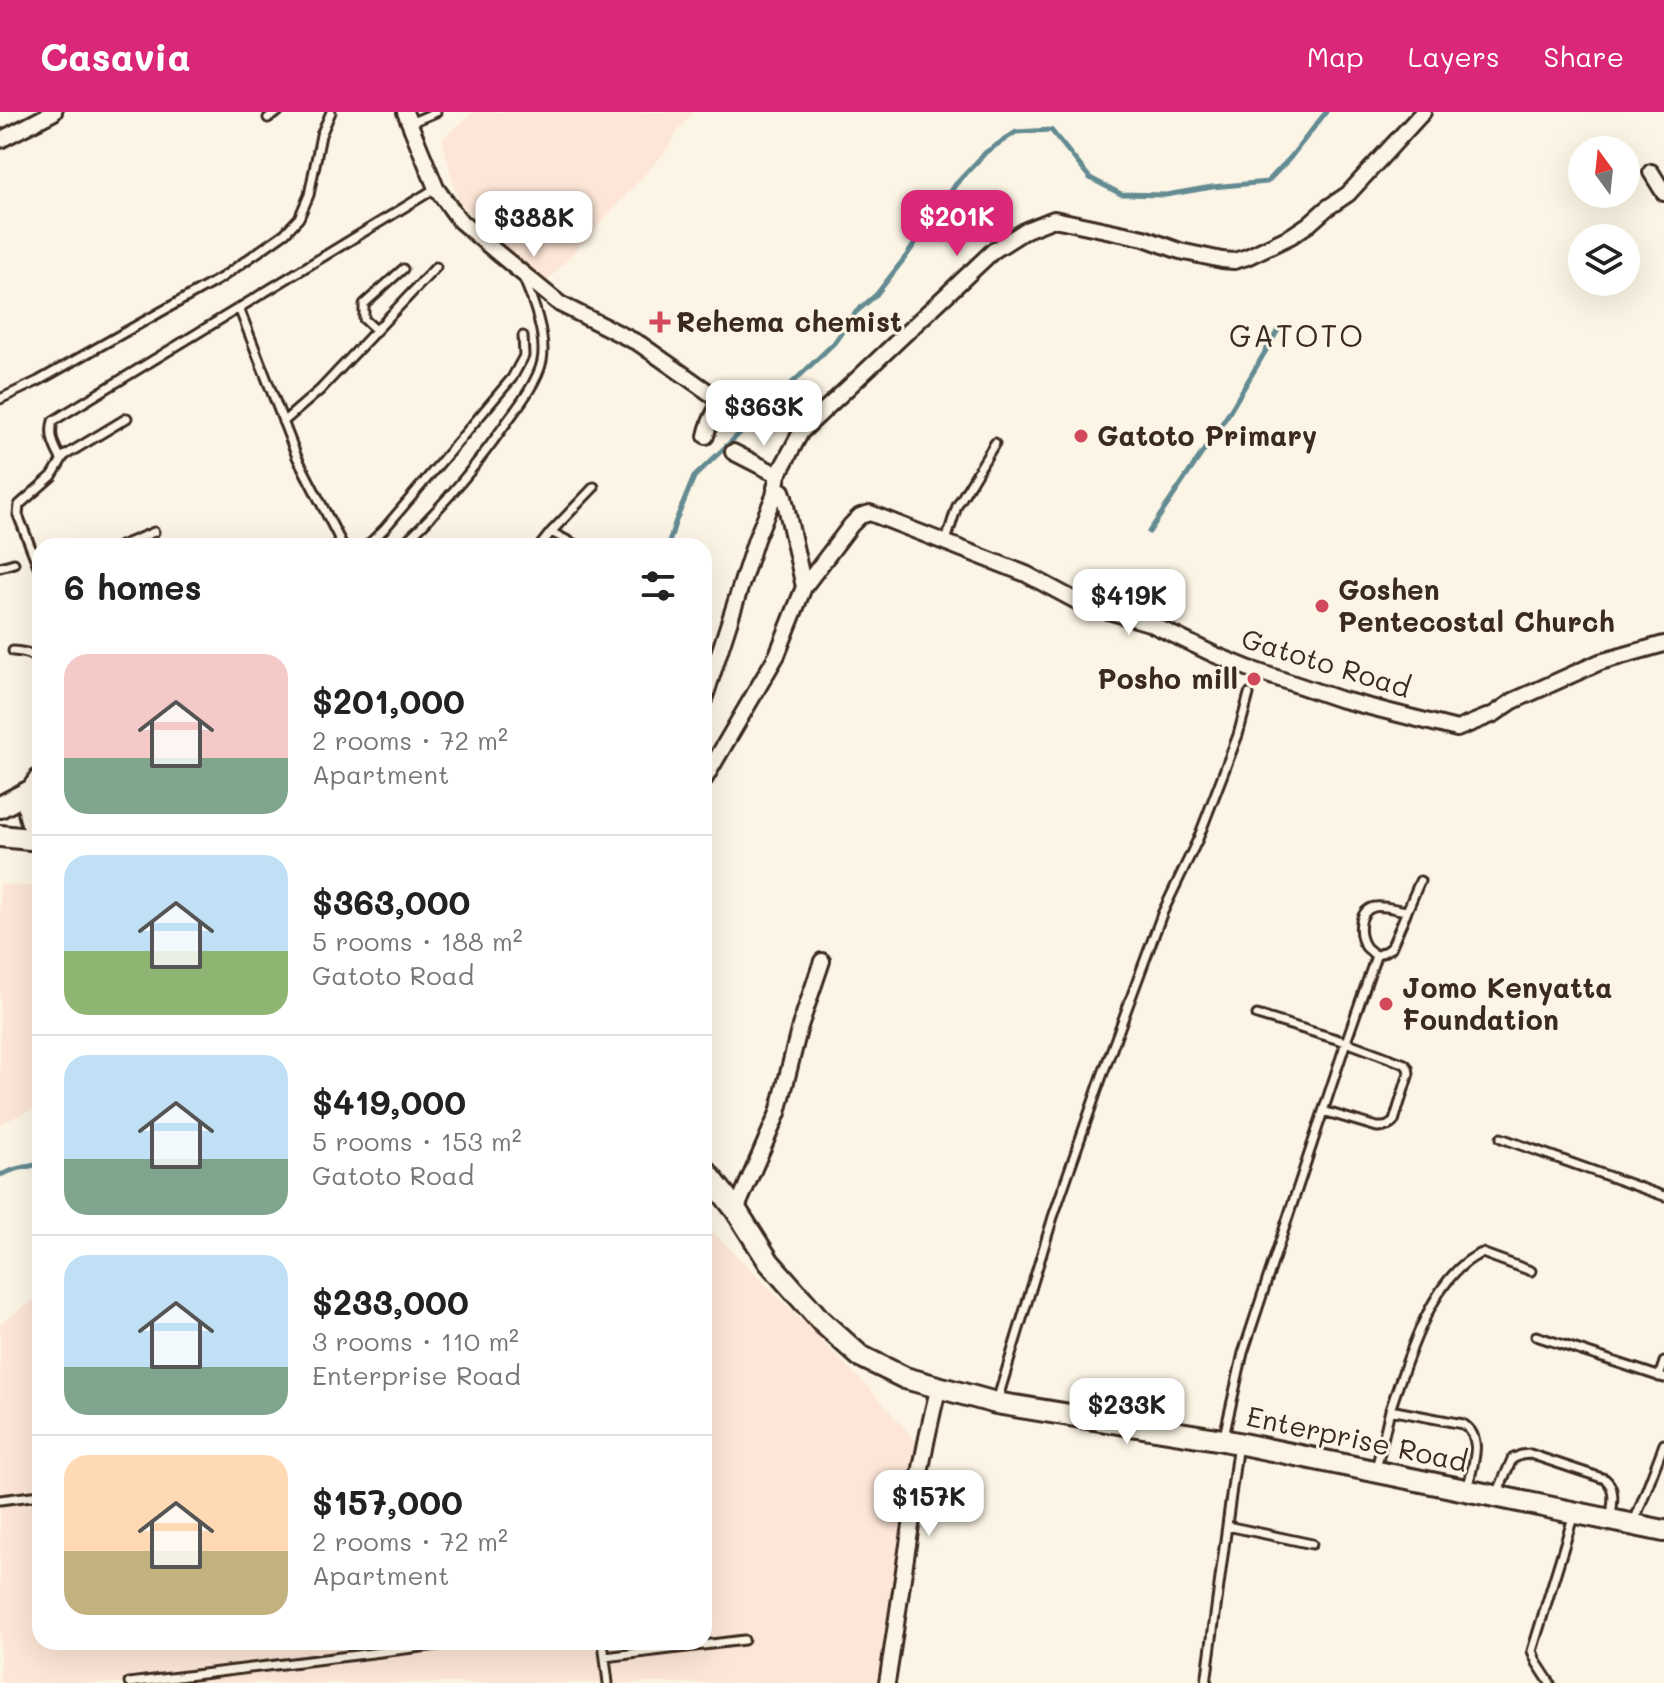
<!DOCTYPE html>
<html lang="en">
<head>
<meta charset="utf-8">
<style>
	:root { --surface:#fff; --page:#f2f2f2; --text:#222; --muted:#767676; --line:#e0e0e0; --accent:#db2777 }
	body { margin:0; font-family:Mali,sans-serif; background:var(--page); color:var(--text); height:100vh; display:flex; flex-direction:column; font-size:30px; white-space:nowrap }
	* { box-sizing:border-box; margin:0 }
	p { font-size:26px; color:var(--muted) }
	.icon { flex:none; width:44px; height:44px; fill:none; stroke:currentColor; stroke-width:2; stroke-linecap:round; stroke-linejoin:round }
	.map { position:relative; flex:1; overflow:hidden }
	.drawer { position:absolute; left:32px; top:426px; width:680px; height:1112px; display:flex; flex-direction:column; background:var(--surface); border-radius:24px; box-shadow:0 8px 32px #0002 }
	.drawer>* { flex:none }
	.needle { width:52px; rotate:345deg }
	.controls { position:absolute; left:1568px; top:24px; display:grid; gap:16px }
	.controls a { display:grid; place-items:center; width:72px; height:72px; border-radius:50%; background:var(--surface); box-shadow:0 8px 32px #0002; font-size:40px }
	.price { position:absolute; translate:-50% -68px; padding:0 18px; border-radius:16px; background:#fff; color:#222; font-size:26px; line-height:52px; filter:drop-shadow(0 2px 4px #0008) }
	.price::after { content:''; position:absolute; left:50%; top:48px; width:24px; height:18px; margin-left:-12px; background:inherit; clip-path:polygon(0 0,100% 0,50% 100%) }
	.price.current { background:var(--accent); color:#fff }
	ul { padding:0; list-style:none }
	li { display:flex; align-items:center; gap:24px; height:200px; padding:0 32px }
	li+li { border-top:2px solid var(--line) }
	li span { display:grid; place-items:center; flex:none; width:224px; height:160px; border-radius:24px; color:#555 }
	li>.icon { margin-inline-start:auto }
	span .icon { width:96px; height:96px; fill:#fffc; stroke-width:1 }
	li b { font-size:34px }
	h2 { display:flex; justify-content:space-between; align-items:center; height:96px; padding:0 32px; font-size:34px }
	header { display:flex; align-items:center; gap:48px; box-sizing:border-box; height:112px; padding:0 40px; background:var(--accent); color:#fff }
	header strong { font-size:38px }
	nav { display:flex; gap:44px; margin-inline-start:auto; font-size:28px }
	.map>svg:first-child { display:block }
	.built { fill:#fde6d7 }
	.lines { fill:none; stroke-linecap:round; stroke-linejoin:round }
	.stream { stroke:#648b92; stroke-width:5 }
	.service-casing { stroke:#3b2a1e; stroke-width:13 }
	.minor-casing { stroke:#3b2a1e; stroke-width:20 }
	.secondary-casing { stroke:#3b2a1e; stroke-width:26 }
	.service { stroke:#fcf5e5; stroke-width:7 }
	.minor { stroke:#fcf5e5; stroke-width:14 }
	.secondary { stroke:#fcf5e5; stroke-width:20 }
	.poi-dot { fill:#d1495b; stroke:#fcf5e5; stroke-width:3 }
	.labels { text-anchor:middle; stroke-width:6; stroke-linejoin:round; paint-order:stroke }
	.poi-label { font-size:28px; font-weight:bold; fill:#3b2a1e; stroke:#fcf5e5; text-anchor:start }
	.street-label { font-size:28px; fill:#3b2a1e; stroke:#fcf5e5 }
	.neighbourhood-label { font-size:30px; letter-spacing:2px; fill:#3b2a1e; stroke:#fcf5e5 }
</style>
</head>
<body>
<header>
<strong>Casavia</strong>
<nav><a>Map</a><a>Layers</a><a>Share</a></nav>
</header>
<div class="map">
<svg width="1664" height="1571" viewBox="0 0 1664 1571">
	<rect width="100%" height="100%" fill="#fcf5e5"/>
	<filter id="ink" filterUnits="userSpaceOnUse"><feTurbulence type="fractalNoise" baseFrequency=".0125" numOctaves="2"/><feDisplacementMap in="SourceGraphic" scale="16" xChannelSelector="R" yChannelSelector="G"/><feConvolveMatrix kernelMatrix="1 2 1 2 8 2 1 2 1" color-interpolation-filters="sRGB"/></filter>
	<g filter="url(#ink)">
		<path class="built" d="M474 0H693L676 21 668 37 543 174 458 89 442 27Z
			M0 772 40 775V994L0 1012Z
			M704 1111 871 1278 931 1346 897 1571H0V1212L40 1184V1530H704Z"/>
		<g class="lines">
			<path class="stream" d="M1149 420 1229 301 1278 218
				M668 434 675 411 694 365 834 231 856 200 876 183 907 143 956 72 986 40 1016 20 1051 18 1090 66 1121 82 1166 83 1212 75 1267 70 1290 46 1326 0
				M0 1063 16 1057 40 1052"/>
			<defs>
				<path id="service" d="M268 6 278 0
					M410 11 436 0
					M239 196 297 345 343 434
					M376 218 364 207V192L403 157
					M0 287 38 269 221 166 285 121 299 106 309 83 321 23 331 0
					M283 310 320 278 436 155
					M61 347C54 334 49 324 53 309L436 76
					M551 420 578 434
					M946 429 957 394 995 331
					M120 434 154 420
					M367 434 385 416 512 266 524 244 523 224
					M401 434C442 396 477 353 509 307 521 291 538 268 542 249 547 224 533 188 523 165
					M540 434 551 420 594 375
					M0 455 14 451
					M40 459 18 403 19 393 52 364 64 344 127 306
					M13 539C26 540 32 541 40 551
					M1376 844C1373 841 1369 838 1366 835 1358 824 1357 799 1374 795 1384 793 1397 798 1407 799
					M1257 903 1346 930 1405 952 1408 956 1409 961 1394 1009C1389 1015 1385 1015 1377 1015L1323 999
					M1501 1026 1664 1084
					M1536 1224 1664 1266
					M1659 1265 1664 1250
					M997 1289 1053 1105 1102 964 1162 802 1198 727 1238 623 1249 582
					M1390 1298C1406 1252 1432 1161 1482 1141L1531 1159
					M1224 1324 1243 1241 1346 930 1376 844 1391 836 1420 769
					M1376 1357 1390 1298 1463 1312C1485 1326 1472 1353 1468 1375
					M1497 1382 1512 1347 1521 1343 1530 1342 1605 1367C1617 1377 1612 1392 1611 1407
					M0 1388 40 1383
					M1634 1410 1664 1332
					M1227 1414 1312 1432
					M603 1530 608 1571
					M605 1545 744 1528
					M129 1571 462 1530
					M1206 1571 1238 1331
					M1550 1571 1537 1551 1532 1539 1574 1402"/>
				<path id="minor" d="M405 0 436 76 460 109 499 142 560 192 640 232 714 284 719 293C713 303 708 313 706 324
					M0 28 54 0
					M1651 60 1664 81
					M733 340 778 363
					M775 375 782 379 784 385 804 475
					M704 588 756 427 774 384 778 363 801 320 993 139 1026 118 1054 107 1144 126 1180 139 1222 148 1234 149 1247 145 1291 124 1309 112 1327 96 1348 82 1423 0
					M704 668 777 543 804 475 851 413 860 404 870 401 1026 462 1080 491 1149 511 1213 542 1250 557 1339 587 1457 617 1494 602 1513 589 1600 550 1664 532
					M736 1098 778 1001 800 914 822 849
					M887 1571C903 1472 914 1372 939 1274"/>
				<path id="secondary" d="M40 667C25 685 25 705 40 723
					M0 695 32 678
					M0 724 40 728
					M704 1057 736 1098 769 1150 821 1209 860 1244 905 1266 996 1291 1223 1328 1664 1419"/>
			</defs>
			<use href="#service" class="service-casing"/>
			<use href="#minor" class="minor-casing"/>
			<use href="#secondary" class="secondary-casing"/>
			<use href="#service" class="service"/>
			<use href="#minor" class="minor"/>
			<use href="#secondary" class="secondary"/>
		</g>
	</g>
	<g class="poi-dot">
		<path d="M656 198h8v8h8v8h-8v8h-8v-8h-8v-8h8z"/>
		<circle cx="1081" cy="324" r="8"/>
		<circle cx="1322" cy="494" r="8"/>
		<circle cx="1254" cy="567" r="8"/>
		<circle cx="1386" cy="892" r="8"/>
	</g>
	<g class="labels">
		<g class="poi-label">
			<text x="676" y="220">Rehema chemist</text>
			<text x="1097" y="334">Gatoto Primary</text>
			<text x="1338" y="488">Goshen<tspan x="1338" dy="32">Pentecostal Church</tspan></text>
			<text x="1238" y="577" text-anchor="end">Posho mill</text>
			<text x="1402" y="886">Jomo Kenyatta<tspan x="1402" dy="32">Foundation</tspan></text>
		</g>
		<g class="street-label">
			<text transform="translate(1326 551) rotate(17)" y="10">Gatoto Road</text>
			<text transform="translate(1357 1327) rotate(12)" y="10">Enterprise Road</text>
		</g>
		<g class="neighbourhood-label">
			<text x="1297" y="235">GATOTO</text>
		</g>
	</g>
</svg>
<div class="controls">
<a><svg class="needle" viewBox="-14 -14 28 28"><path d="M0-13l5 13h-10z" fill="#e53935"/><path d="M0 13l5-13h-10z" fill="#767676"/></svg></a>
<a><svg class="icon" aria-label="layers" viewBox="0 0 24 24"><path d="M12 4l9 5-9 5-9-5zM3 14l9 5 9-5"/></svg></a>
</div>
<b class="price current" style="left:957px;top:146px">$201K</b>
<b class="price" style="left:534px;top:147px">$388K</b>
<b class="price" style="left:764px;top:336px">$363K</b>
<b class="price" style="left:1129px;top:525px">$419K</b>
<b class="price" style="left:1127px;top:1334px">$233K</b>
<b class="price" style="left:929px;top:1426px">$157K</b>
<section class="drawer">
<h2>6 homes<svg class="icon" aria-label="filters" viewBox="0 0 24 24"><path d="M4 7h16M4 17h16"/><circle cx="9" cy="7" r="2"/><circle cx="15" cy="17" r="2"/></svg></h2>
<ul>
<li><span style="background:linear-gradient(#f6c9c9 65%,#7fa58c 0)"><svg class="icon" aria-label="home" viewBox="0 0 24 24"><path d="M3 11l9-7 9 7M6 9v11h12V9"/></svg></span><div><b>$201,000</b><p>2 rooms · 72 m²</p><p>Apartment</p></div></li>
<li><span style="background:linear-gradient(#bfe0f5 60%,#8fb573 0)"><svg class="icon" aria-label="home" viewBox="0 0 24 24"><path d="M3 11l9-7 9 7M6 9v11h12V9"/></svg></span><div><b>$363,000</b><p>5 rooms · 188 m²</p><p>Gatoto Road</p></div></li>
<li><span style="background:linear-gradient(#bfe0f5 65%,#7fa58c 0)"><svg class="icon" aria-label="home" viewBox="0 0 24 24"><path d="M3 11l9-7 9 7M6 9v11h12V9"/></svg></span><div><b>$419,000</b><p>5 rooms · 153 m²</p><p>Gatoto Road</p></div></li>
<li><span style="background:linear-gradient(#bfe0f5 70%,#7fa58c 0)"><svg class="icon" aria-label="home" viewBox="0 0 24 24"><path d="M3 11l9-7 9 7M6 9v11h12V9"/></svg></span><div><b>$233,000</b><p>3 rooms · 110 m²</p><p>Enterprise Road</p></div></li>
<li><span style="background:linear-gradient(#ffd9b3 60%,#c2b280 0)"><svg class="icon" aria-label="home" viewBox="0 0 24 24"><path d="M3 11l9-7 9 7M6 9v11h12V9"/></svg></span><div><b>$157,000</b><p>2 rooms · 72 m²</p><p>Apartment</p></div></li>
</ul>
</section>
</div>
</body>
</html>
